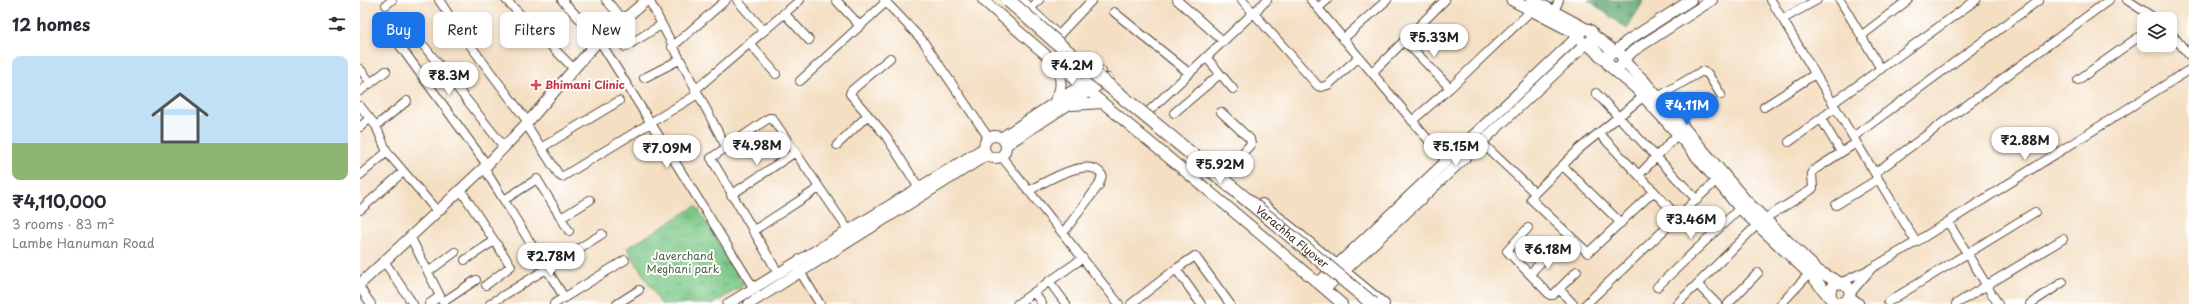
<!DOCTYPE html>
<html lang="en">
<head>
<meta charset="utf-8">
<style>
	:root { --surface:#fff; --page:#f2f2f3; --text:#2b2b33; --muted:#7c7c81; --line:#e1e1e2; --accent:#1a73e8 }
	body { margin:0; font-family:"Playpen Sans",sans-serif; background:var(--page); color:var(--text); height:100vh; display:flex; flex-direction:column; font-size:15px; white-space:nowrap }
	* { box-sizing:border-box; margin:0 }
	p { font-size:13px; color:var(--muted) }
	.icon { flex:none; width:22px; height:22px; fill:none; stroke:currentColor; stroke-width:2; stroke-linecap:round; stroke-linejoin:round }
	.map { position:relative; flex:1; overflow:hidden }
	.sheet { display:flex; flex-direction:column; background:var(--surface); width:360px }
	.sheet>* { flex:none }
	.top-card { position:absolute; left:12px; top:12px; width:380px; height:36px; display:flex; gap:8px }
	.controls { position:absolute; left:1777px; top:12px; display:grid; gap:8px }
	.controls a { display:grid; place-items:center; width:40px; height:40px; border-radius:8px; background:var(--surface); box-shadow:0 2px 6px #0003; font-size:20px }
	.price { position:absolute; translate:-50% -34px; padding:0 9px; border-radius:14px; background:#fff; color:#222; font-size:13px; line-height:26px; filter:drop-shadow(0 1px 2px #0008) }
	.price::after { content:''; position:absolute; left:50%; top:24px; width:12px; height:9px; margin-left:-6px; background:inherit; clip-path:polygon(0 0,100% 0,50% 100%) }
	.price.on { background:var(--accent); color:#fff }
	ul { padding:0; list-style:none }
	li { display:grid; align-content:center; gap:8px; height:212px; padding:0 12px }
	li+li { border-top:1px solid var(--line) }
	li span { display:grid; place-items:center; height:124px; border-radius:8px; color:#555 }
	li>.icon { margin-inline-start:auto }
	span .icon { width:72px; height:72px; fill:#fffc; stroke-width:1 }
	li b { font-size:17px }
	h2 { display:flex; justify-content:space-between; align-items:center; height:48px; padding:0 12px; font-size:17px }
	.chip { padding:0 14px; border-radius:8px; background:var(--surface); box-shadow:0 2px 6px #0003; font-size:14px; line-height:36px }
	.chip.on { background:var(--accent); color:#fff }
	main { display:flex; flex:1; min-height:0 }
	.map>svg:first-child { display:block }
	.forest { fill:url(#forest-firs); stroke:#506b49 }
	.park { fill:url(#park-tufts); stroke:#5b7952 }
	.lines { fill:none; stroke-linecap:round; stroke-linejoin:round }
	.minor-casing { stroke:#574537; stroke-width:10 }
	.tertiary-casing { stroke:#574537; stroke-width:12 }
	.secondary-casing { stroke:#574537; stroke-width:13 }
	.minor { stroke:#fff; stroke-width:8 }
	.tertiary { stroke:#fff; stroke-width:10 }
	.secondary { stroke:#fff; stroke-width:11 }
	.primary-bridge-casing { stroke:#574537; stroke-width:15; stroke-linecap:butt }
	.primary-bridge { stroke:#fff; stroke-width:13 }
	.health-dot { fill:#e0444e; stroke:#fff; stroke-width:1.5 }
	.labels { text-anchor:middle; stroke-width:4; stroke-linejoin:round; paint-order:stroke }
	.health-label { font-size:11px; font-weight:bold; fill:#be3a42; stroke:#fff; text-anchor:start }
	.street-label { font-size:11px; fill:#3b2a1e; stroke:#fff }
	.park-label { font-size:11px; fill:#516143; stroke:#fff }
</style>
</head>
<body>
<main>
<section class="sheet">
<h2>12 homes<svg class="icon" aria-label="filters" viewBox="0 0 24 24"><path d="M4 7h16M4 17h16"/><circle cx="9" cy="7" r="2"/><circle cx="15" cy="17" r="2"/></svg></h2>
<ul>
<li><span style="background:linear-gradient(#bfe0f5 70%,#8fb573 0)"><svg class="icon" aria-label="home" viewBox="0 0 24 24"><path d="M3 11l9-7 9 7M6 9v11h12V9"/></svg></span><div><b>₹4,110,000</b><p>3 rooms · 83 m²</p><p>Lambe Hanuman Road</p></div></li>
</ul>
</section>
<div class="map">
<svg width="1829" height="304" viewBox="0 0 1829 304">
	<defs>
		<pattern id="forest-firs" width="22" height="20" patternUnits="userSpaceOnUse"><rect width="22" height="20" fill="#64ac74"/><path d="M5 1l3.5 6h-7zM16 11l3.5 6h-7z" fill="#548c5f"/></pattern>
		<pattern id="park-tufts" width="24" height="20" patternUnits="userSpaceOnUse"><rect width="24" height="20" fill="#7bc887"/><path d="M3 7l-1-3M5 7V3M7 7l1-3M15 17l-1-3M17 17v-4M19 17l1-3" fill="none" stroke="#66a36e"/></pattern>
	</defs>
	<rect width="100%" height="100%" fill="#fff"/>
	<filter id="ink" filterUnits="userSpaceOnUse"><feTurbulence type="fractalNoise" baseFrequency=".025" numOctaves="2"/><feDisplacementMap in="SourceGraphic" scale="8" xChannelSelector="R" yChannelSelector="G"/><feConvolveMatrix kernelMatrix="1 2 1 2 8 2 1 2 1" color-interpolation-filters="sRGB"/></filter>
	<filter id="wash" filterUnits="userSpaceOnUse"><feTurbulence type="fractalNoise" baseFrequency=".012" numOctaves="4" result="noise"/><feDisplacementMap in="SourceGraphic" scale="16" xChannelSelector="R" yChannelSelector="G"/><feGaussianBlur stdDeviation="0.9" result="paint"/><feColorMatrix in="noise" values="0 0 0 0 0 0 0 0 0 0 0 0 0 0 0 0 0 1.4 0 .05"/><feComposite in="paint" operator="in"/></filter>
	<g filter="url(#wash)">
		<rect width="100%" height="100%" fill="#f4dfc3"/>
		<path class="forest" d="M1228 0H1284L1267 29Z"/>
		<path class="park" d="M336 206 384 285 353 304H301L267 248Z"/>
	</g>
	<g filter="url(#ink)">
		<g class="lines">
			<defs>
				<path id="minor" d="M79 0 98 29 168 122
					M146 0 213 68
					M202 0 239 40 393 287
					M246 0 263 19
					M289 0 366 147
					M377 0 404 31
					M476 0 500 26
					M524 0 563 41 628 137
					M817 0 863 41
					M882 0 958 86 961 87 968 85 999 57
					M951 0 1086 161
					M1411 0 1556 242
					M1480 0 1521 69
					M1767 0 1796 19
					M26 5 32 0
					M958 8 967 0
					M670 9 679 0
					M754 12 829 73
					M1194 12 1199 0
					M424 13 449 40
					M1423 19 1457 0
					M1810 32 1829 55
					M698 36 732 0
					M1501 36 1548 0
					M35 39 127 165
					M983 39 1027 0
					M1045 41 1090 88
					M389 43 416 74
					M64 46 144 147
					M265 47 301 25
					M312 47 366 0
					M846 57 873 89
					M530 58 491 91 490 94 526 136 559 188
					M0 69 11 83
					M1012 73 1085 0
					M284 78 319 60
					M1718 80 1784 33
					M440 81 526 2
					M335 90 440 0
					M0 91 26 71
					M1236 93 1337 200
					M1284 96 1219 149 1174 194 1171 199 1228 253 1294 191
					M1298 97 1342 71 1348 74 1361 95
					M1473 103 1616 0
					M0 106 16 126 27 152 77 211
					M1404 107 1455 74
					M788 112 907 0
					M861 112 890 139 891 144 864 173
					M814 113 860 74
					M1461 119 1481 152
					M1052 121 1090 88 1175 7
					M166 124 199 175 202 177 338 94
					M16 126 47 101
					M0 127 9 119
					M1239 133 1318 217
					M1493 137 1679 0
					M1429 142 1475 108
					M1122 143 1175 193
					M477 145 508 115
					M181 148 259 101
					M641 156 759 304
					M1203 166 1261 223
					M124 168 204 297
					M1515 173 1749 0
					M0 175 27 152
					M1279 175 1318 134
					M100 189 151 266 126 285
					M668 191C684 183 729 154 742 175L739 185 703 233
					M371 195 434 153
					M144 200 177 179 209 231
					M1476 205 1518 179
					M0 210 43 172
					M201 218 230 200
					M1404 219 1451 190 1453 188 1452 174 1454 170 1496 143
					M1588 222 1638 304
					M1168 228 1147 251 1190 295H1193L1217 271
					M393 231 459 188
					M50 236 84 304
					M105 260 134 241
					M24 261 53 304
					M437 267 460 304
					M1512 268 1556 242 1829 70
					M816 269 835 256 870 304
					M68 272 95 252
					M418 273 351 158 409 118H412L489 231
					M1170 274 1191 251
					M689 281 706 304
					M1480 283 1512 268 1490 294
					M1337 284 1357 304
					M1297 287 1380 208
					M0 288 11 304
					M1199 289 1213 304
					M674 292 682 304
					M83 302 116 280
					M1528 302 1675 212
					M69 304 80 296
					M130 304 242 234
					M194 304 265 260
					M257 304 279 290
					M657 304 723 258
					M771 304 816 269 841 304
					M1226 304 1360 177
					M1317 304 1397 225
					M1368 304 1398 273
					M1421 304 1449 274
					M1596 304 1703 239
					M1670 304 1703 282"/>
				<path id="tertiary" d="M623 0C740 104 864 201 982 304
					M660 0 698 36
					M1255 52 1267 41 1331 0
					M1263 61 1273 51 1352 0
					M693 104C702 91 703 81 696 66
					M712 105 742 103
					M624 147a11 11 0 1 1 22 0a11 11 0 1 1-22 0Z
					M641 138 741 72
					M646 145 748 79
					M902 204 1024 304
					M958 283 1219 35
					M0 284 127 165 168 122 239 40 287 0
					M965 289 1227 43
					M368 304 624 148
					M389 304 627 155"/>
				<path id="secondary" d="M1152 0 1219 35
					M1172 0 1226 29
					M1219 36a7 7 0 1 1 14 0a7 7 0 1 1-14 0Z
					M1233 35 1255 52
					M1227 43 1248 63
					M1247 60a8 8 0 1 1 16 0a8 8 0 1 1-16 0Z
					M1263 61 1283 80 1386 201 1458 271 1480 283
					M1251 67 1276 88 1318 134 1380 208 1453 277 1471 299
					M1470 293a10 10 0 1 1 20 0a10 10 0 1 1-20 0Z
					M1489 297 1498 304"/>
			</defs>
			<use href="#minor" class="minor-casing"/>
			<use href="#tertiary" class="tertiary-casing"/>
			<use href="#secondary" class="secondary-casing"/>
			<use href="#minor" class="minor"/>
			<use href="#tertiary" class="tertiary"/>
			<use href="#secondary" class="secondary"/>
			<defs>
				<g id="primary-bridge">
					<path id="s1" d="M648 0 696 42 1013 304"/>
				</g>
			</defs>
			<use href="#primary-bridge" class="primary-bridge-casing"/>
			<use href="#primary-bridge" class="primary-bridge"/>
		</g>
	</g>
	<path class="health-dot" d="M174 79h4v4h4v4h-4v4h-4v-4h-4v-4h4z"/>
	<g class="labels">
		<g class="health-label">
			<text x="185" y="89">Bhimani Clinic</text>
		</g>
		<g class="street-label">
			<text dy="4" stroke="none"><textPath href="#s1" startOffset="370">Varachha Flyover</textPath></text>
		</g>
		<g class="park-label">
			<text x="323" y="260">Javerchand<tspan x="323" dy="13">Meghani park</tspan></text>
		</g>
	</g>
</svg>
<div class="controls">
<a><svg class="icon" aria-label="layers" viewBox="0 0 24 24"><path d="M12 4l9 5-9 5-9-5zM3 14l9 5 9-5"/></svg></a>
</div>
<b class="price" style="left:1074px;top:58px">₹5.33M</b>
<b class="price" style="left:712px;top:86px">₹4.2M</b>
<b class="price" style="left:89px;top:96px">₹8.3M</b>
<b class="price on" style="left:1327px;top:126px">₹4.11M</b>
<b class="price" style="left:1665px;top:161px">₹2.88M</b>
<b class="price" style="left:397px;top:166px">₹4.98M</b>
<b class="price" style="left:1096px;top:167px">₹5.15M</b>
<b class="price" style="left:307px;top:169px">₹7.09M</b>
<b class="price" style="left:860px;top:185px">₹5.92M</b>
<b class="price" style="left:1331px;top:240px">₹3.46M</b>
<b class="price" style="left:1188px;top:270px">₹6.18M</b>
<b class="price" style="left:191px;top:277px">₹2.78M</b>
<div class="top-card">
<a class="chip on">Buy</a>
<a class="chip">Rent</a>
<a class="chip">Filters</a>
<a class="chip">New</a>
</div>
</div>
</main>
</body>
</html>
